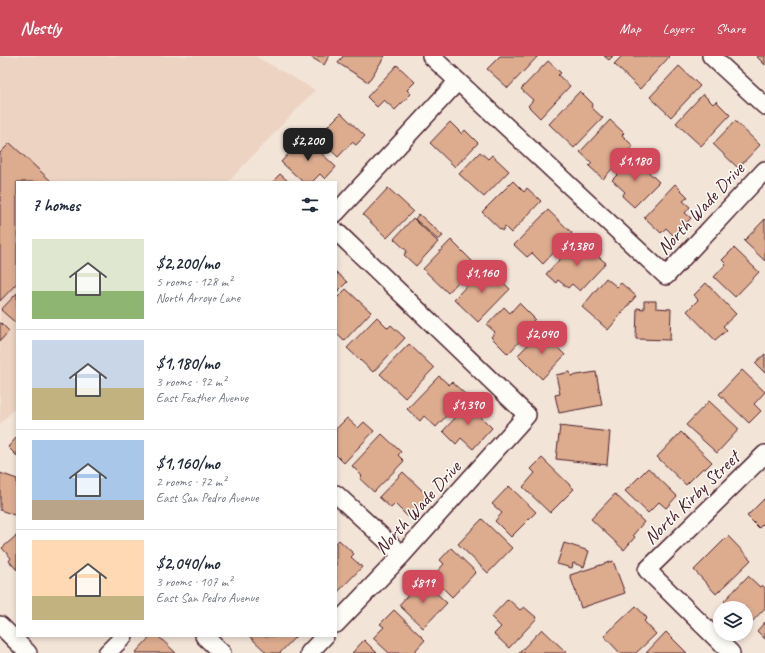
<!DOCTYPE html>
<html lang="en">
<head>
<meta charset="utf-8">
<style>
	:root { --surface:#fff; --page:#f2f2f3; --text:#1f2937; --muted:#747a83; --line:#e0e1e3; --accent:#d1495b }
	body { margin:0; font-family:Caveat,sans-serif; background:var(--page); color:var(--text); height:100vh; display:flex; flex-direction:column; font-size:15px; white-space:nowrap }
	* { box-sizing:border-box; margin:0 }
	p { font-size:13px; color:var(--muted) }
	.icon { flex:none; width:22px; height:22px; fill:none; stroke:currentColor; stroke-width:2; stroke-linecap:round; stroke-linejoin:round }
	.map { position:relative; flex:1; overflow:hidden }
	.side { position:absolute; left:16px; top:125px; width:321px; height:456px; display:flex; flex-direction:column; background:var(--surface); border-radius:0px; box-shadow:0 2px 6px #0003 }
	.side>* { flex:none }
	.tools { position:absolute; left:713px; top:545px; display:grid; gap:8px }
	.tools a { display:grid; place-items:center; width:40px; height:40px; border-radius:50%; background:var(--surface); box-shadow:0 2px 6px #0003; font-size:20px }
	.price { position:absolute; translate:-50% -34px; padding:0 9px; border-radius:8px; background:var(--accent); color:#fff; font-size:13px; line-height:26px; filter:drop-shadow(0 1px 2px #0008) }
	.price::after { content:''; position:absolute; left:50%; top:24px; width:12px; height:9px; margin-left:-6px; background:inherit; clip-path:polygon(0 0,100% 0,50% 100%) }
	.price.current { background:#222; color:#fff }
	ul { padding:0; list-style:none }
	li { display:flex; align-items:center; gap:12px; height:100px; padding:0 16px }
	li+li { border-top:1px solid var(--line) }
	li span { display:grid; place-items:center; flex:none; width:112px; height:80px; border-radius:0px; color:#555 }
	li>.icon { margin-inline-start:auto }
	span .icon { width:48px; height:48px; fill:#fffc; stroke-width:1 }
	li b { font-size:17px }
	h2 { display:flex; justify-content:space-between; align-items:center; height:48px; padding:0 16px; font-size:17px }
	header { display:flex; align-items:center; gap:24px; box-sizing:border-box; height:56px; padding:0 20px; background:var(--accent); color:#fff }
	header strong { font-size:19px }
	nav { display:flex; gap:22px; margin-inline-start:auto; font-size:14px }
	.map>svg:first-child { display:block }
	.built { fill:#ecd3c2 }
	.building { fill:#ddac8f; stroke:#4a1f2b }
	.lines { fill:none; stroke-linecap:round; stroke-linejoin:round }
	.street-casing { stroke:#4a1f2b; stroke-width:20 }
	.street { stroke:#fdfcf7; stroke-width:17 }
	.labels { text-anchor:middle; stroke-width:3; stroke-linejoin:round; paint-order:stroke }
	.street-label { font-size:19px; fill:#4a1f2b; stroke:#fdfcf7 }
</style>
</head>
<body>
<header>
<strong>Nestly</strong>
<nav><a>Map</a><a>Layers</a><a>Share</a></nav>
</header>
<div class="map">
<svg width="765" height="597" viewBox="0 0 765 597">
	<rect width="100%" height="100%" fill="#f3e4d8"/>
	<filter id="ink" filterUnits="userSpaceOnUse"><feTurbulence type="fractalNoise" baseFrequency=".025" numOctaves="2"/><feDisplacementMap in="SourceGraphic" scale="8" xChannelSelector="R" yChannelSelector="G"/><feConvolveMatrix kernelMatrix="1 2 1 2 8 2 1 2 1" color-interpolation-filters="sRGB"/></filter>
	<g filter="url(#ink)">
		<path class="built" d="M0 0H255L315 34 228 126H17V350L0 368Z"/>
		<path class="building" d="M309 0H329L324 9Z
			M343 0H385L368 26 338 7Z
			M500 0H538L508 32 487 13Z
			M604 0H613L609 4Z
			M622 0H668L669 1 640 33 614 8Z
			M756 0H765V9Z
			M548 5 561 17 558 19 570 30 540 62 528 50 533 44 521 33Z
			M397 9 415 26 407 34 411 38 395 54 384 44 377 51 367 41Z
			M679 10 700 30 671 61 650 41Z
			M580 35 593 48 591 51 603 62 574 92 549 68Z
			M703 38 713 48 716 45 730 59 701 90 676 67Z
			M341 57 365 80 356 89 352 86 338 101 317 81Z
			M610 64 624 77 622 79 633 90 603 123 589 110 592 107 580 96Z
			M735 65 760 89 738 112 713 88Z
			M450 66 462 78 465 74 478 87 455 111 430 87Z
			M304 81 336 111 325 123 320 118 312 126H303L281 106Z
			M10 87 52 126H17V227L0 245V97Z
			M480 96 488 103 492 99 509 115 484 141 459 118Z
			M634 102 659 126 634 151 622 140 625 136 612 124Z
			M280 118 289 126H272Z
			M513 125 524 136 527 132 541 145 511 177 505 171 502 175 482 156Z
			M675 128 688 141 683 145 690 151 685 157 691 162 674 180 666 172 661 177 644 161Z
			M388 132 413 155 387 182 363 159Z
			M548 154 572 177 543 208 532 197 527 201 514 189Z
			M419 158 443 180 438 184 415 163Z
			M413 162 438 186 416 210 404 199 407 195 394 183Z
			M765 163V205L744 185Z
			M451 184 475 208 448 237 423 213Z
			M578 184 606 207 580 235 572 228 568 232 558 224 556 227 546 218Z
			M734 192 759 216 735 241 714 221 726 208 722 204Z
			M486 210 510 233 478 266 454 243Z
			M336 216 347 226 336 237Z
			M606 222 617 231 621 227 636 240 608 274 582 251Z
			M706 227 736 258 723 270 727 274 715 284 687 255 698 244 694 239Z
			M346 233 371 256 344 285 336 277V243Z
			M17 237V268L1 254Z
			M644 245H656V252L671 253 670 284 636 283 637 252 644 253Z
			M519 247 535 263 525 273 528 276 508 298 491 281 495 276 487 269 504 251 510 257Z
			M377 261 388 272 391 269 405 282 373 316 347 292Z
			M0 266 9 275 0 285Z
			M541 275 565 299 542 323 518 299Z
			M409 288 434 312 405 342 380 318Z
			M765 298V317L755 307Z
			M742 314 765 336 754 348 761 355 749 367 719 338Z
			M570 316 571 320 596 316 602 349 559 357 555 339 560 338 556 319Z
			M439 320 449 329 452 326 466 339 436 371 424 360 420 365 407 353Z
			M471 345 483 356 479 359 492 372 473 393 461 382 456 388 443 375Z
			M709 345 739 373 717 397 686 369Z
			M347 362 358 372 364 366 374 375 344 407 336 399V373Z
			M560 370 610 376 607 409 556 403Z
			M681 376 712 406 705 413 703 412 686 429 657 401Z
			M382 378 401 396 398 399 404 405 374 436 360 423 362 420 352 410Z
			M17 381V400L8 391Z
			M542 402 574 433 550 457 523 431 535 417 531 413Z
			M648 412 677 440 666 452 659 446 648 457 625 435Z
			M403 416 428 440 408 461 395 448 391 452 379 441Z
			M0 417 17 423V460L0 454Z
			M509 430 536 456 511 481 495 465 502 457 492 448Z
			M615 438 644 466 633 479 635 481 624 494 591 463Z
			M765 442V470L763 468 759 472 747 460Z
			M482 463 512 492 488 517 458 488Z
			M17 479V514L9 505 11 502 2 492Z
			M728 480 751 504 716 538 694 514Z
			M339 484 354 498 351 501 362 511 336 538V487Z
			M564 487 589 495 584 511 573 507 572 512 557 508Z
			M451 492 476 516 452 541 432 521 444 508 440 504Z
			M613 505 625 537 581 552 570 519Z
			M748 520 760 531 762 529 765 532V552L748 570 746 568V552H740L736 548 731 552 724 545Z
			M422 524 447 547 423 572 399 549Z
			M508 543 520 554 524 551 537 562 509 592 494 578 501 571 491 561Z
			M636 550 647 562 644 565 656 578 636 597H620L604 580Z
			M394 554 425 584 413 597H389L373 582 384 571 380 568Z
			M765 566V583L757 575Z
			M542 573 567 597H519Z
			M666 576 687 597H646Z
			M151 580H158L176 597H135Z
			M249 580H296L280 597H267Z
			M364 584 377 597H352Z"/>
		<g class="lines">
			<defs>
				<path id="street" d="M431 0 666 220 765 114
					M711 0 765 50
					M336 157 458 25
					M336 175 527 359 402 499 336 568
					M336 438 402 499
					M0 569 28 597
					M204 580 222 597
					M107 597 124 580
					M309 597 325 580
					M731 597 647 514 765 398"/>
			</defs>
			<use href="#street" class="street-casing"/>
			<use href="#street" class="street"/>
		</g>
	</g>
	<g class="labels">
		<g class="street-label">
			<text transform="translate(700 152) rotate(-47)" y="7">North Wade Drive</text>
			<text transform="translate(691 441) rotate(-44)" y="7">North Kirby Street</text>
			<text transform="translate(417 451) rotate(-48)" y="7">North Wade Drive</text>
		</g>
	</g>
</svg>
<div class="tools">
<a><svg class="icon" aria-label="layers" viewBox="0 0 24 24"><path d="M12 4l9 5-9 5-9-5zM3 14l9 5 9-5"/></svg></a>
</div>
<b class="price current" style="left:308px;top:106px">$2,200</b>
<b class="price" style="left:635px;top:126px">$1,180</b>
<b class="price" style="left:577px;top:211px">$1,380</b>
<b class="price" style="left:482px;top:238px">$1,160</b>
<b class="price" style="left:542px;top:299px">$2,040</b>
<b class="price" style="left:468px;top:370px">$1,390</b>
<b class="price" style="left:423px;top:548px">$819</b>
<section class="side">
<h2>7 homes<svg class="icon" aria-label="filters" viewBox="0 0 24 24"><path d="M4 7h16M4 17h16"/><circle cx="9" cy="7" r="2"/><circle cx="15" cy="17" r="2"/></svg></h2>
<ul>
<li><span style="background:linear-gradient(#dfe7d0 65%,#8fb573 0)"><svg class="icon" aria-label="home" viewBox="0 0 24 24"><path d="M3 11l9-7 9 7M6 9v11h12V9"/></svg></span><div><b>$2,200/mo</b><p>5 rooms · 128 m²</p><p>North Arroyo Lane</p></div></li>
<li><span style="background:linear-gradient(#c9d6e8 60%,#c2b280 0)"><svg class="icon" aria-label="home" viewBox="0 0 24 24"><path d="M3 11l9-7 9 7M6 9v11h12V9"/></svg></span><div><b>$1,180/mo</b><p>3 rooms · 92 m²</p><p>East Feather Avenue</p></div></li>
<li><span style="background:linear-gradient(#a9c7e8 75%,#b9a48a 0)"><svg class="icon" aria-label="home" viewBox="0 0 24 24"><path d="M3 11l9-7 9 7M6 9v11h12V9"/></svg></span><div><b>$1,160/mo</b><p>2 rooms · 72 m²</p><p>East San Pedro Avenue</p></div></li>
<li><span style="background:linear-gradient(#ffd9b3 70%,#c2b280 0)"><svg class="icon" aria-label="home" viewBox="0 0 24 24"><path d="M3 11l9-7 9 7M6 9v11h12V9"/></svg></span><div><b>$2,040/mo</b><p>3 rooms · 107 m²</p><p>East San Pedro Avenue</p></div></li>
</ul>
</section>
</div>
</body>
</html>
